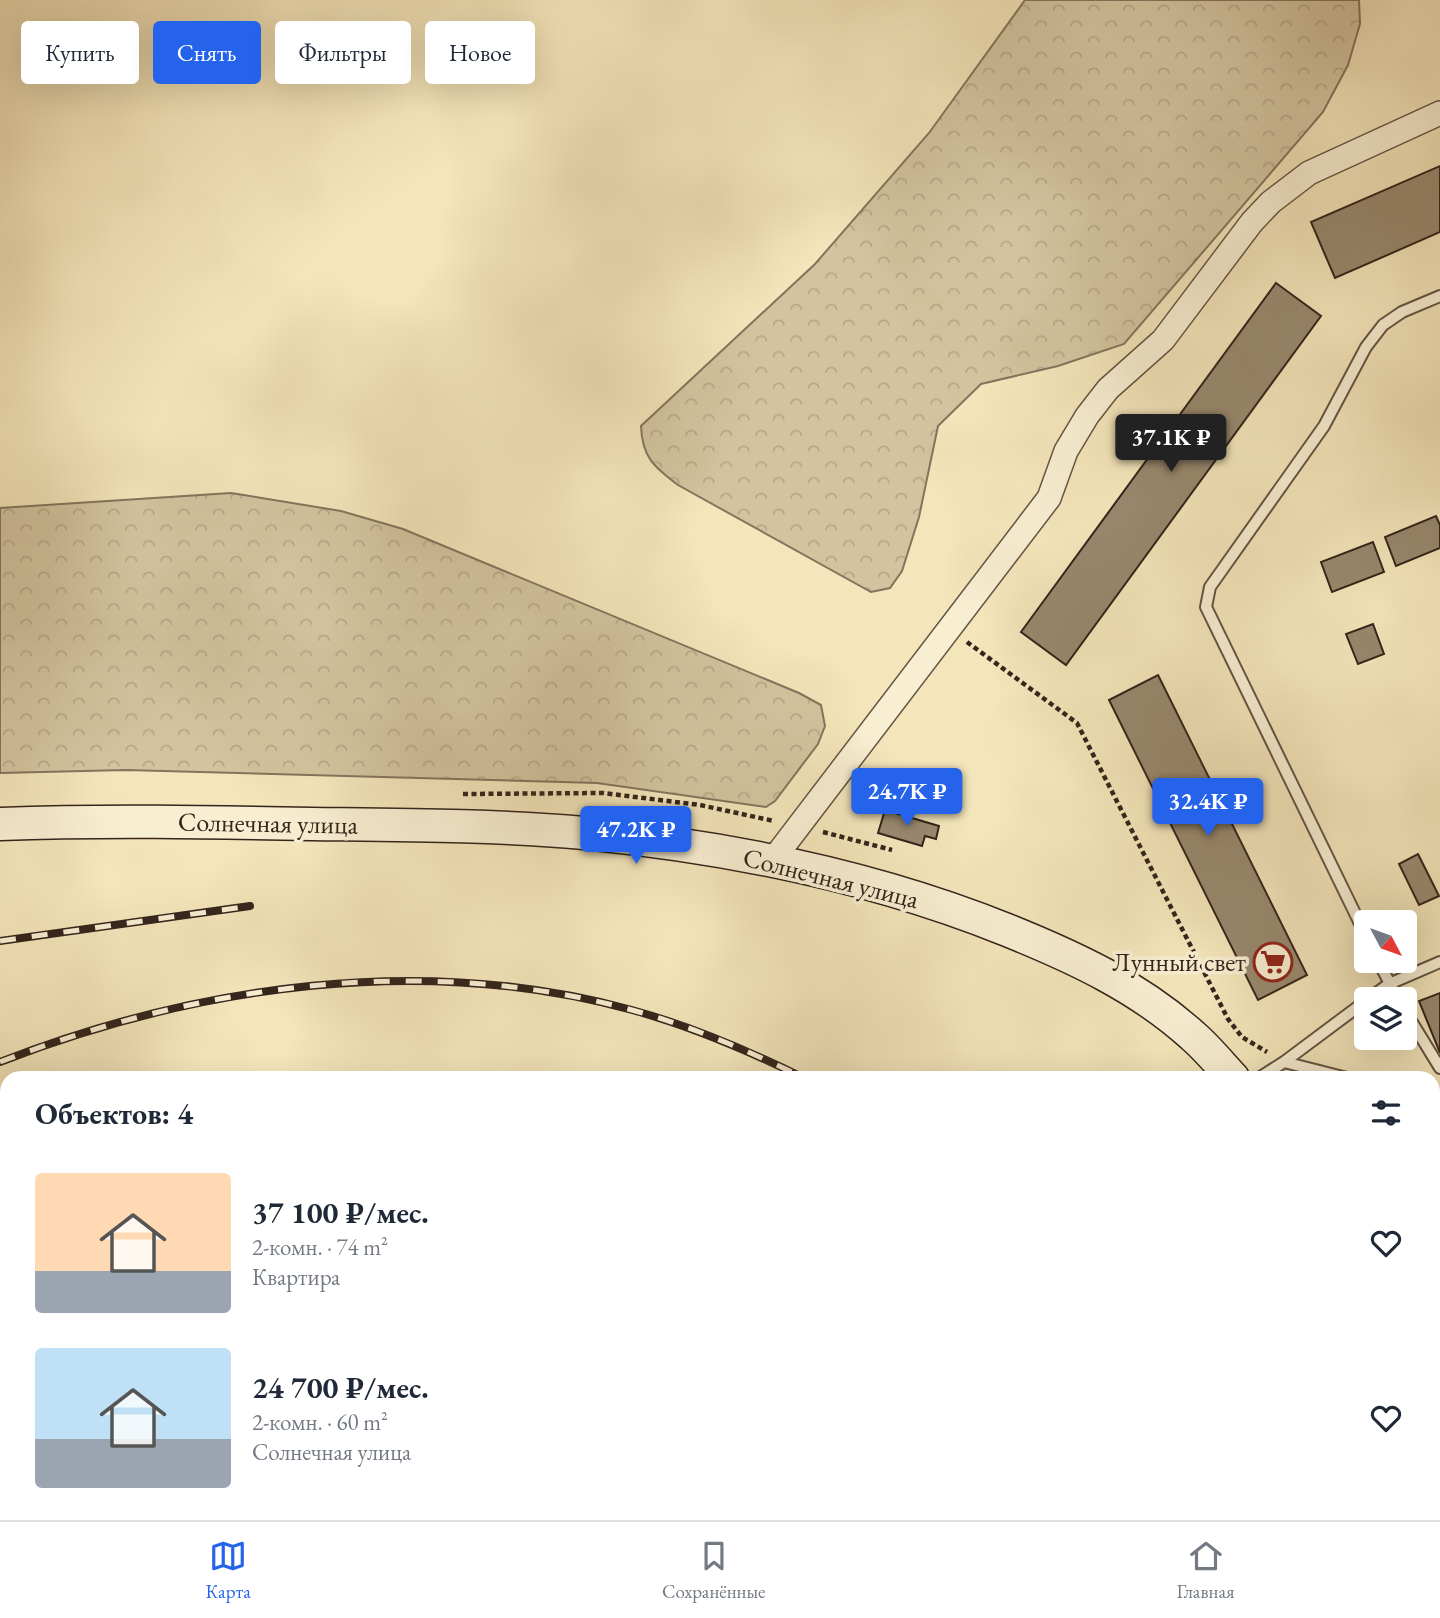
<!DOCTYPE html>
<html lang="ru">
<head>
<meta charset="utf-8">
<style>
	:root { --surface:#fff; --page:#f6f6f7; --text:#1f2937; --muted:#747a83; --line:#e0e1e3; --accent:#2563eb }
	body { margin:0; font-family:"EB Garamond",serif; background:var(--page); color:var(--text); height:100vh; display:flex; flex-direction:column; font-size:26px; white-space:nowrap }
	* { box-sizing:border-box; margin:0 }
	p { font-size:23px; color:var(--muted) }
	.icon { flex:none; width:38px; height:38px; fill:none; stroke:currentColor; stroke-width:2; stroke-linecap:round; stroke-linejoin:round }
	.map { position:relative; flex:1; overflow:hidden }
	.panel { position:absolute; left:0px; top:1071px; width:1440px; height:450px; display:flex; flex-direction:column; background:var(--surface); border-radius:21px 21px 0 0; box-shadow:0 7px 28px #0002 }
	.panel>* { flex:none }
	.banner { position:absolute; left:21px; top:21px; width:700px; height:63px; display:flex; gap:14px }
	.needle { width:46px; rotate:131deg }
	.controls { position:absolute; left:1354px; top:910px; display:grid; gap:14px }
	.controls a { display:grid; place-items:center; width:63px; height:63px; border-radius:7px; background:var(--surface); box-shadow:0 7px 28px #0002; font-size:35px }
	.price { position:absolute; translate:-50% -60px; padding:0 16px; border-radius:7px; background:var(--accent); color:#fff; font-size:23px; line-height:46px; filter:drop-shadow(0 2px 4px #0008) }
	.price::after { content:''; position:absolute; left:50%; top:42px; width:21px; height:16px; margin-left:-10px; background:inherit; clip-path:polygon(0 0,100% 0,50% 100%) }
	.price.on { background:#222; color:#fff }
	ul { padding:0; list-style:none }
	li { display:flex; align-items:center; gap:21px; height:175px; padding:0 35px }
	li span { display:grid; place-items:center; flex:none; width:196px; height:140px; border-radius:7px; color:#555 }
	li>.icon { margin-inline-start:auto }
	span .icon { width:84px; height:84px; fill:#fffc; stroke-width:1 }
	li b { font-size:30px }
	h2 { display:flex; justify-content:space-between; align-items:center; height:84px; padding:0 35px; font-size:30px }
	.tag { padding:0 24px; border-radius:7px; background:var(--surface); box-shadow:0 7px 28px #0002; font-size:24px; line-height:63px }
	.tag.on { background:var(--accent); color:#fff }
	.menu { display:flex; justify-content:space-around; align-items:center; height:98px; border-top:2px solid var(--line); background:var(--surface); font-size:19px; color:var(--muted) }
	.menu a { display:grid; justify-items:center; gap:4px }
	.menu .on { color:var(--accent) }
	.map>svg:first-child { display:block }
	.forest { fill:url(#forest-crowns); stroke:#84745d; stroke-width:2 }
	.building { fill:#98886e; stroke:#34241b; stroke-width:2 }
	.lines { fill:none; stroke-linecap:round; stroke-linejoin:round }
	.lane-casing { stroke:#645443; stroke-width:14 }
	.street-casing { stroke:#645443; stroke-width:26 }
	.secondary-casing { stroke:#34241b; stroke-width:35 }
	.path { stroke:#34241b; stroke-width:4.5; stroke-dasharray:5 3.5; stroke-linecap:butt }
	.lane { stroke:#f8eed2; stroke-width:10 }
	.street { stroke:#f8eed2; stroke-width:23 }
	.secondary { stroke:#f8eed2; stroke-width:32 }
	.rail-casing { stroke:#34241b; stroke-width:8 }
	.rail { stroke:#f8eed2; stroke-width:5; stroke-dasharray:16; stroke-linecap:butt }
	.labels { text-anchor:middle; stroke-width:7; stroke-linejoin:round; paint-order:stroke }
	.street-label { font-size:26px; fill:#34241b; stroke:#f8eed2 }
	.poi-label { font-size:26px; fill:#34241b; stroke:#f8eed2; text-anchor:end }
</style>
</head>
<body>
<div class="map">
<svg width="1440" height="1520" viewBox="0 0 1440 1520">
	<defs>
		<pattern id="forest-crowns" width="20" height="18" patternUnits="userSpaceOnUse" patternTransform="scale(1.75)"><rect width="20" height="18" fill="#d3c49f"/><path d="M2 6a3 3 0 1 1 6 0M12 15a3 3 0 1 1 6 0" fill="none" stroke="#b6a888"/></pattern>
	</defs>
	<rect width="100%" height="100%" fill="#f4e5ba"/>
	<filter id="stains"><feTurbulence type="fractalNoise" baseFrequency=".00286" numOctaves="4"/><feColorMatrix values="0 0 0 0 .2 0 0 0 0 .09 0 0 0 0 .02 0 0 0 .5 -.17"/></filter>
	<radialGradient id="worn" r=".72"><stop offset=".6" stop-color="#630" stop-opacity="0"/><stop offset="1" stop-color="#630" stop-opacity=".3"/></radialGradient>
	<path class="forest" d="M1025 0H1359L1360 24 1348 65 1323 112 1124 344 1058 366 981 384 938 426 919 517 902 571 890 588 871 592 678 485C654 467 642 457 641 426L815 264 929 133Z
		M231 493 341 511 403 529 799 693 821 705 825 726 818 744 775 801 766 807 597 783 126 770 0 773V508Z"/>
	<path class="building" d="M1440 166V232L1335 278 1311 222Z
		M1276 283 1321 316 1066 665 1021 632Z
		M1436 516 1440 525V548L1396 566 1385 537Z
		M1373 542 1384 572 1332 592 1321 562Z
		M1373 624 1384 654 1358 664 1346 634Z
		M1158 675 1307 975 1258 1000 1109 700Z
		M885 810 939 826 936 839 925 836 922 846 878 833Z
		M1418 854 1439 896 1419 905 1399 864Z
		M1440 993V1053L1419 1001Z
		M1433 1135 1440 1150V1272L1433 1257Z"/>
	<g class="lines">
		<defs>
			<path id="lane" d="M1367 938 1206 607 1210 587 1324 426 1366 347 1383 325 1402 312 1440 296
				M1378 961 1398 999
				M1368 999 1389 984 1440 962
				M1405 1011 1440 1068
				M1284 1062 1367 1000
				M1259 1078 1284 1062 1347 1078
				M1433 1100 1440 1102"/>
			<path id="street" d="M772 861 1049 498 1066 451 1087 416 1108 389 1163 340 1252 222 1271 202 1309 173 1440 113"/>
			<path id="secondary" d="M0 824C104 820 208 822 312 824 403 825 494 825 584 833 728 847 873 876 1007 930 1074 957 1139 987 1193 1036 1207 1048 1220 1064 1233 1078
				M1433 1438 1440 1452"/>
		</defs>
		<use href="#lane" class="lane-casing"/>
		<use href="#street" class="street-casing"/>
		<use href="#secondary" class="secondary-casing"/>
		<path class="path" d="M967 642 1077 723 1228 1019 1242 1037 1267 1052
			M463 794 603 793 700 805 774 821
			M823 832 892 850"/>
		<use href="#lane" class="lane"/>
		<use href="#street" class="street"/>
		<use href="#secondary" class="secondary"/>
		<defs>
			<path id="rail" d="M0 941 250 906
				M0 1062C198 985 424 953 632 1010 691 1026 749 1051 804 1078
				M1014 1514 1026 1520
				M1230 1514 1234 1520
				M274 1520 287 1514"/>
		</defs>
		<use href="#rail" class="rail-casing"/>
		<use href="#rail" class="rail"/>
	</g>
	<defs>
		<symbol id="supermarket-ring" viewBox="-11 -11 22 22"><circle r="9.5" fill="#f8eed2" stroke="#8f2418" stroke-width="1.5"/><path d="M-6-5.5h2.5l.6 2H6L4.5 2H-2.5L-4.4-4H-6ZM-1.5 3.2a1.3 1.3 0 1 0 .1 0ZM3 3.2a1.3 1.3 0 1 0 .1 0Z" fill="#8f2418"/></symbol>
	</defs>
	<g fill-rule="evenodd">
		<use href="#supermarket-ring" x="1251" y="940" width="44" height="44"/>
	</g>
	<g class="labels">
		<g class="street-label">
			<text transform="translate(268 823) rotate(1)" y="9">Солнечная улица</text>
			<text transform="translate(831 878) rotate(14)" y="9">Солнечная улица</text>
		</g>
		<g class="poi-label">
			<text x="1246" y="971">Лунный свет</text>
		</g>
	</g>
	<rect width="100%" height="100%" filter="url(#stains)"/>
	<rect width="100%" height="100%" fill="url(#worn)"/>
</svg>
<div class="controls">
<a><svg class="needle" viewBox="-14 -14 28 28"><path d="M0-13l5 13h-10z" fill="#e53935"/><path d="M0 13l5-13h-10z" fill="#747a83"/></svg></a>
<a><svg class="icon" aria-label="layers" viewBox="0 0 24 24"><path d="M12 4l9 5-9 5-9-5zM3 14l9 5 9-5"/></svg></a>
</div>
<b class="price on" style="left:1171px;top:474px">37.1K ₽</b>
<b class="price" style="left:907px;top:828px">24.7K ₽</b>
<b class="price" style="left:1208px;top:838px">32.4K ₽</b>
<b class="price" style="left:636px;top:866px">47.2K ₽</b>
<div class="banner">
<a class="tag">Купить</a>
<a class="tag on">Снять</a>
<a class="tag">Фильтры</a>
<a class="tag">Новое</a>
</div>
<section class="panel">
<h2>Объектов: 4<svg class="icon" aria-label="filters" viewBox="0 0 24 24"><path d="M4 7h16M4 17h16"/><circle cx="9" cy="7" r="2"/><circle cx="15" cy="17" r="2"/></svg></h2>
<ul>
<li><span style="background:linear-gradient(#ffd9b3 70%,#9aa5b1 0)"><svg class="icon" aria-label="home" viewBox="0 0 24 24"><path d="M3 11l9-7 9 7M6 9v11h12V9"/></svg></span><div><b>37 100 ₽/мес.</b><p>2-комн. · 74 m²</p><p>Квартира</p></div><svg class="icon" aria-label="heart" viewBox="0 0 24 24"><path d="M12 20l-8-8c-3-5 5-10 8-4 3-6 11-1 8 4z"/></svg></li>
<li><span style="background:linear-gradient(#bfe0f5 65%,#9aa5b1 0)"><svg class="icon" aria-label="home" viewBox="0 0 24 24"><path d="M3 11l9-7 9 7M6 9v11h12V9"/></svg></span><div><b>24 700 ₽/мес.</b><p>2-комн. · 60 m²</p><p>Солнечная улица</p></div><svg class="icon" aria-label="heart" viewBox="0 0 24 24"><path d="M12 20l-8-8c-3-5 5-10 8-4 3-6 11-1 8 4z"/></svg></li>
</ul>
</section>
</div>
<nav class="menu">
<a class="on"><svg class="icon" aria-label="map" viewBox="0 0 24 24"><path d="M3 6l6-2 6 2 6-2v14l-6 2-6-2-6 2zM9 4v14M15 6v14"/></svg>Карта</a>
<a><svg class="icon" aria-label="saved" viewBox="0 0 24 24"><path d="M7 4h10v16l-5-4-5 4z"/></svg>Сохранённые</a>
<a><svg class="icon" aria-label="home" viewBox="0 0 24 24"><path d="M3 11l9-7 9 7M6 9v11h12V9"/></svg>Главная</a>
</nav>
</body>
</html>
